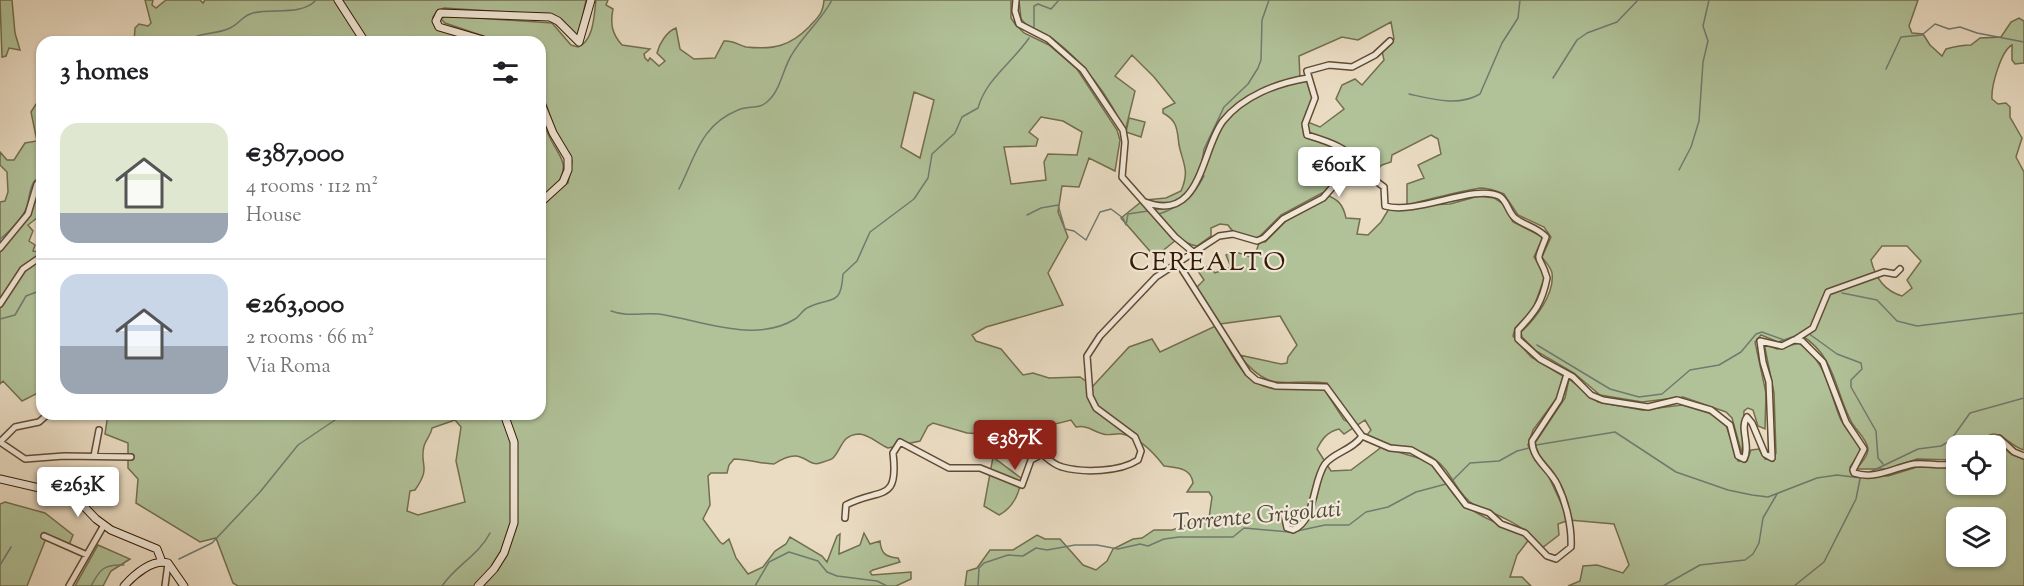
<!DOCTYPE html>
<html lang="en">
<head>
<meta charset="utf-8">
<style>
	:root { --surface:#fff; --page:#f2f2f2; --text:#202124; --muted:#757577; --line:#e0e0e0; --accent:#8f2418 }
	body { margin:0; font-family:"Sorts Mill Goudy",serif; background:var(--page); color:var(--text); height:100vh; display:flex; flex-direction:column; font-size:22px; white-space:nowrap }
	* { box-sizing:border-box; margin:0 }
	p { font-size:20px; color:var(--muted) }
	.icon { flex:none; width:33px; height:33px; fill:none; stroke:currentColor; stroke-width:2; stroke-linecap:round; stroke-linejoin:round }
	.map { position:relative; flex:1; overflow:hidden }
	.sheet { position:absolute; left:36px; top:36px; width:510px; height:384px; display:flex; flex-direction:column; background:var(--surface); border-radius:18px; box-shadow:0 2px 4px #0004 }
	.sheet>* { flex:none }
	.fabs { position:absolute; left:1946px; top:435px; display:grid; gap:12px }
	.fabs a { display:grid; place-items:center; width:60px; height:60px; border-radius:12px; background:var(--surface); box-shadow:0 2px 4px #0004; font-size:30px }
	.price { position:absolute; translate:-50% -51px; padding:0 14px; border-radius:6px; background:#fff; color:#222; font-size:20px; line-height:39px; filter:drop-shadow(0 2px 3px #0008) }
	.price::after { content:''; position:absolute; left:50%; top:36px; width:18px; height:14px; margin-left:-9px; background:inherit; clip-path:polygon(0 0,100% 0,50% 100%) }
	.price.active { background:var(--accent); color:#fff }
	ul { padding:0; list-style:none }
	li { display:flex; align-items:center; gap:18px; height:150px; padding:0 24px }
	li+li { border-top:2px solid var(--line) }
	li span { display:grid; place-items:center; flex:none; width:168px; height:120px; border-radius:18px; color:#555 }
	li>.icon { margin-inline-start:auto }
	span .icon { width:72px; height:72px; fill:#fffc; stroke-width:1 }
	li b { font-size:26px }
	h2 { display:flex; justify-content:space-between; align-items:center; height:72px; padding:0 24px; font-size:26px }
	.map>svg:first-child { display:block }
	.green { fill:#b1c299; stroke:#736e4e; stroke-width:1.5; fill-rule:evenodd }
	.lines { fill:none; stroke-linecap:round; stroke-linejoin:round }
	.stream { stroke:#717a70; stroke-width:1.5 }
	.street-casing { stroke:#624a33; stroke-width:8 }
	.secondary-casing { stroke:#351903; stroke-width:9 }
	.street { stroke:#f1e8d8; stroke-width:5 }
	.secondary { stroke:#f1e8d8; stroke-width:7 }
	.labels { text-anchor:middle; stroke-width:4.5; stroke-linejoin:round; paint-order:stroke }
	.water-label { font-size:24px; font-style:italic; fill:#53493a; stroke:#f1e8d8 }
	.quarter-label { font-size:26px; letter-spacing:1.5px; fill:#351903; stroke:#f1e8d8 }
</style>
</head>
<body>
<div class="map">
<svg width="2024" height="586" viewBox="0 0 2024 586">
	<rect width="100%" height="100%" fill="#eadcc3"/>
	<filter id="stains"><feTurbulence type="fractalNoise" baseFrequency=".00333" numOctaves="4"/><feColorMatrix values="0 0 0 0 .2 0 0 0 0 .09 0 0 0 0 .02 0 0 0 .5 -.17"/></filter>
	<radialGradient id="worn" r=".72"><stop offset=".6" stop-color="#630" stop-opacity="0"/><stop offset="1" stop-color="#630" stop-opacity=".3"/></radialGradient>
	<path class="green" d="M0 0H12L15 33 20 50 9 48 6 56 2 57Z
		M145 0H153L152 5 156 8 166 0H200L203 3 205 0H586L578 39 554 15 444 8 437 11 433 17 437 28 479 42H134L135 28 139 24 148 26 151 23Z
		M596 0H608L606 5 613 9C610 24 612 34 622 45L650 49 644 54 645 58 648 61 650 58 659 66 665 61 657 53C659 44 667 31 676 28L680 49 694 59 715 58 724 41C733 40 738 45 746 47 774 50 790 46 809 27 818 17 823 14 824 0H1011V18L1015 24 1024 33 1049 45 1077 69 1117 130 1120 140 1115 171 1089 158 1079 187 1062 186 1058 212 1068 237 1048 273 1063 305 986 327 972 335 976 341 1001 349 1023 375 1033 373 1049 378 1080 377 1093 386 1129 347 1152 339 1160 352 1220 324 1195 289 1204 280 1198 271 1208 266 1215 273 1231 267 1226 255 1233 251 1254 258 1260 240C1248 237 1235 237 1228 225L1220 224 1211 228V236L1197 246C1177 244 1158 214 1144 200L1166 198 1181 191C1190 170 1183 164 1179 145 1177 130 1178 121 1163 113V109L1175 103 1154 77 1132 55 1115 76 1135 91 1125 132C1110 97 1083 61 1053 39 1042 31 1029 30 1021 19L1019 0H1918L1909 26 1912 33 1923 34 1930 45 1942 56 1946 49C1953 47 1963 45 1971 45L1980 38 2001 37 2011 22 2019 18 2024 21V63L2015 64 2012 60V45C2001 51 1991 86 1992 99L1998 104 2006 103 2010 107V117L2022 138 2016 157 2024 172V450C2009 447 1993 419 1982 445L1956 446 1955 460 1917 459 1887 469H1857C1861 462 1868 457 1868 449 1867 438 1855 430 1851 421 1834 389 1836 357 1801 335L1778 342 1761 335 1755 342 1766 393 1765 429 1758 426 1753 410 1748 408 1744 411 1742 454 1732 418 1726 412 1683 397 1642 402 1600 395 1574 373 1536 351 1522 337 1521 332C1535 319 1555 294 1552 273 1551 267 1545 262 1542 257L1551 237 1544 227 1518 215 1504 194C1497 191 1489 188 1481 188 1473 189 1412 202 1407 206L1450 204 1479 196 1494 198 1503 204 1513 222 1543 237 1534 257 1544 273V279L1533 309 1515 328 1513 336 1531 357 1563 376 1559 395 1533 430 1528 445 1535 460 1548 475 1568 518C1569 503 1562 485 1553 472 1546 462 1536 455 1535 443L1565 398 1569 379 1598 402 1642 410 1682 405 1715 415 1725 422 1738 461H1747L1751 450 1759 449 1765 459 1771 460 1776 453 1774 393 1764 343 1777 349 1799 343C1827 361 1829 393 1841 420 1846 430 1854 438 1860 447V452L1850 467 1853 475 1888 476 1917 467 1956 468V484H1995V446L1991 445 1992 443H2000L2010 453 2024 458V586H1568L1580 581 1583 566 1597 565 1623 573 1629 565 1614 524 1569 520 1558 524 1559 535 1542 548 1531 537 1517 555 1510 577H1522L1531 586H965L967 571 977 568 990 550H1013L1037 535 1045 539H1060L1083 565 1096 570 1107 561 1113 549 1133 539 1142 538 1154 530H1172L1209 518 1212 497 1209 492H1187L1193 483C1191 467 1176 468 1164 466 1154 453 1139 437 1122 434 1116 433 1109 436 1103 434 1092 431 1088 425 1076 427L1071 420 1023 432V436L967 433 933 423 928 426 920 441 888 448C878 444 869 434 859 434 841 435 842 449 833 458 831 460 823 462 820 463 806 468 804 444 774 464 760 464 749 459 734 459L729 465 727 473H711L708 476 710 505 703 519 720 542 723 544 729 539 736 558 748 574 763 567 775 551 786 544 790 537 822 556 827 562 837 536 840 534 839 554 860 545 864 533 870 544 880 541C881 553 885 557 898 558L900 562 873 570 870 572 872 575 911 572V579L896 586H238L233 583 216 538 200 542 136 503 138 479 128 468V443L105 434 108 414H540V110C544 119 545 129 550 138 563 163 570 162 555 190L568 183 572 161 555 130 546 104 540 96V42H501L445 23 441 19 445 16 552 23 571 45 578 47C594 41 594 15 596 0ZM1391 22 1394 39 1382 51 1384 60 1362 85 1355 79 1342 85 1336 99 1344 109 1320 127 1305 121 1306 112 1317 98 1308 76 1300 78 1299 56 1342 37 1358 40ZM914 92 934 100 920 158 901 147ZM1041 117 1063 121 1082 132 1077 155 1048 154 1044 162 1046 180 1011 184 1004 147 1036 146 1038 139 1029 132ZM1431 135 1438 139 1441 154 1418 165 1424 178 1407 184V206L1390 207 1381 222 1368 235 1357 234 1360 219 1346 218C1343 204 1338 199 1324 194 1338 179 1350 159 1373 173L1382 165 1391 162 1392 155ZM1322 193 1326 199 1286 221 1265 242 1260 239V236L1281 215ZM1882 246H1907L1921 261 1907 280 1912 288 1902 296C1885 291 1875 277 1871 260ZM1280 316 1297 345 1288 357 1287 363 1281 364 1239 355C1271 395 1282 378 1327 383L1353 424 1344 420 1324 389C1308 388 1292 390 1276 389 1243 386 1233 355 1218 331L1220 324ZM455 420 461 427 456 461 465 502 418 515 407 511 410 491 415 490C432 466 419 466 424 446 426 439 431 435 432 428ZM1365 420 1371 430 1367 435 1383 443 1379 449 1351 470 1331 471 1317 449C1322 439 1327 432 1339 429L1344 434ZM1384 444C1414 449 1435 450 1452 479 1458 488 1464 499 1473 504 1490 512 1517 522 1530 535 1506 528 1473 515 1456 497 1446 486 1443 473 1430 464 1415 453 1396 456 1384 444ZM1956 518H1995V556H1956Z
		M40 98 42 214 28 225 33 231 29 241 35 245 33 251 42 253V387L38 393 22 401 3 381 0 384V202L5 201 8 192 7 172 0 165V152L7 160H14L25 143 37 141 31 112Z
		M1129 118 1145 122 1141 137 1126 132Z
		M1141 202 1176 240 1155 257 1121 218Z
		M993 457 1021 478C1020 493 1013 508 999 515L984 506Z
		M5 502 45 513 73 535 69 545 47 536 27 586H0V504Z
		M98 545 130 559 111 571 103 586H75Z"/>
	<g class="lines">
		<path class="stream" d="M1079 0H1101
			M1034 27V6L1038 4 1051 9 1059 0
			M185 42C197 32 216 35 230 28 239 24 243 15 253 13 272 8 302 16 316 0
			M1886 69 1901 37 1922 35 1935 24 1949 29 1960 27 1977 33 2024 42
			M1553 78 1577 40 1587 33 1617 22 1638 0
			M1409 94C1432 99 1458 107 1480 94L1502 43 1518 18 1520 0
			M1202 161 1204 149 1224 107 1248 84 1258 68 1261 60 1262 20 1269 0
			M1679 170 1691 147 1699 121 1703 62 1708 41 1703 26 1709 0
			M679 189C696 155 701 125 738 110 749 105 759 110 768 101 780 91 783 69 791 56 803 35 821 21 832 0
			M1159 214C1180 207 1194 196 1204 176
			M1027 215 1041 208 1058 205 1065 229 1074 231 1086 240 1100 212 1111 209 1123 218 1126 225 1128 214 1148 211
			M0 239C8 233 22 218 26 209 31 198 27 182 42 176
			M1842 293 1877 300 1897 321 1917 326 2024 313
			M611 311C630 318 647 311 665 315 705 322 757 343 795 319 800 316 803 309 809 307 831 296 841 308 843 274L857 261 870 232 914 199 928 178 932 154 955 133 962 117 978 108C986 79 1012 63 1029 38
			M0 319 15 315 26 296 42 290
			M1808 333 1837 354 1861 363 1862 369 1851 380V387L1876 431 1878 458 1883 464
			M1537 345 1610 389 1639 397 1662 394 1690 370 1719 365 1741 352 1756 334 1762 332 1784 340 1798 335
			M356 414 378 416
			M1536 445 1615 432 1676 472 1728 490 1752 495 1768 497 1817 478 1837 475 1861 478
			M1868 473 1918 449 1941 446 1950 441 1970 413 2024 398
			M1452 481 1470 463 1499 461 1517 451 1529 448
			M1297 531 1325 525H1349L1366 512 1388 507 1416 492 1446 484
			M179 559 212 543 260 492 298 445 335 420 349 414
			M0 565 11 547
			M91 586C100 569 104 564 124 565
			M442 586C456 565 478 556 490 533
			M755 586 769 562 789 552 818 561 827 572 837 576 877 581 887 586
			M978 586 979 568 984 563 1008 555 1023 556 1036 548 1047 550 1075 545H1097L1118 549 1140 544 1148 546 1164 539 1179 537H1233L1244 528 1289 532
			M1663 586 1700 565 1745 560 1753 554 1759 543 1763 518 1777 494
			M1794 586 1824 562 1856 499 1860 479"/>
		<defs>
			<path id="street" d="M1016 0 1015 11 1019 24 1048 39 1083 70 1123 130 1125 142 1122 177 1175 237 1193 252
				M1361 170C1354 149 1327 141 1307 135L1305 124 1315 98 1307 71 1329 65 1352 67 1375 55 1390 41
				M1145 202C1202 224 1201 149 1223 121 1243 96 1277 83 1308 78
				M0 248 28 214 37 184 42 189
				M1178 263 1248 373 1256 380 1276 386 1326 387 1362 436 1390 448 1411 450 1434 463 1466 505 1489 513 1501 524 1525 533 1547 556 1556 559 1571 547C1572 527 1566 502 1557 484 1549 468 1532 459 1532 441L1559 400 1567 374
				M0 304 23 269 42 256
				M1796 339 1813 328 1828 292 1884 272 1895 274 1900 269
				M0 442 25 459 64 456 131 457
				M0 442 15 427 39 422 48 414
				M1986 446 1989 441 1999 438 2014 452 2024 456
				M94 456 99 430
				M1284 514 1287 528 1293 530C1316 521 1312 482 1325 464 1334 452 1353 450 1362 436
				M845 518 846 505C880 487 899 504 893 453L900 442 949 468H980L1022 485 1031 460 1042 454C1048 459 1054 465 1062 467 1083 473 1120 472 1138 460L1141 451 1135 437 1096 408 1090 396 1087 356 1100 336 1156 277 1219 236 1233 234 1257 241 1264 238 1283 219 1323 198 1344 174 1361 170 1384 187 1385 206C1417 215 1474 184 1499 196 1507 200 1508 212 1515 218 1525 226 1537 227 1546 237 1534 268 1539 250 1547 278 1542 303 1535 312 1518 330V339L1540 359 1573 377 1591 395 1603 400 1648 407 1677 400 1711 410 1730 425 1738 456 1744 459C1751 446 1739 428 1747 417L1752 423 1765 454 1772 458 1769 382 1763 362 1760 341 1782 346 1794 340 1802 341 1823 362 1846 422 1864 449 1853 470 1854 473C1876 480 1893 468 1914 464 1928 462 1942 468 1956 463
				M44 536 87 555
				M69 586 104 525
				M165 586 168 563"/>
			<path id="secondary" d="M338 0 365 42
				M490 42 439 27 436 21 440 13 550 17 558 21 579 42 591 0
				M540 101 553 133 568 158V170L563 182 540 203
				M0 479 74 496 96 519 111 530 157 549 162 562
				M124 586C134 575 152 559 168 563L184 586
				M478 586 494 569 504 553 514 523V442L504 414"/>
		</defs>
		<use href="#street" class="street-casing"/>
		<use href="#secondary" class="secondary-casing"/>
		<use href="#street" class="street"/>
		<use href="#secondary" class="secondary"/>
	</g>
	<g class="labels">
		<g class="water-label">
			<text transform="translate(1257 515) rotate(-5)" y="8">Torrente Grigolati</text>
		</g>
		<g class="quarter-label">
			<text x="1208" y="270">CEREALTO</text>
		</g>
	</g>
	<rect width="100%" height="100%" filter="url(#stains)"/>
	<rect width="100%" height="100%" fill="url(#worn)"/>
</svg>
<div class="fabs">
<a><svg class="icon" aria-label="locate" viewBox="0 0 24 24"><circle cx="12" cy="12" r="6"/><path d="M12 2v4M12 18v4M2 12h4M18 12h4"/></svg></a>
<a><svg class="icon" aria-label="layers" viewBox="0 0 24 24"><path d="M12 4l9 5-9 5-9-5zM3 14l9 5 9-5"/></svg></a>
</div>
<b class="price" style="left:1339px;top:198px">€601K</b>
<b class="price active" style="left:1015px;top:471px">€387K</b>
<b class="price" style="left:78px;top:518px">€263K</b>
<section class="sheet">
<h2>3 homes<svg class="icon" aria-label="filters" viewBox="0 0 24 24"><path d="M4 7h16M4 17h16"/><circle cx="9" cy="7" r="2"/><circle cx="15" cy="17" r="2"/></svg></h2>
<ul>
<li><span style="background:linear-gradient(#dfe7d0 75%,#9aa5b1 0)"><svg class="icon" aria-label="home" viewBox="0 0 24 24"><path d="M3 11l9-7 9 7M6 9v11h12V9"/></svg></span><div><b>€387,000</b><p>4 rooms · 112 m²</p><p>House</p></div></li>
<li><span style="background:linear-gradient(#c9d6e8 60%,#9aa5b1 0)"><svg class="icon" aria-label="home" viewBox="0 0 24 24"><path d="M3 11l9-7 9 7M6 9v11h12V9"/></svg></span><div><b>€263,000</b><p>2 rooms · 66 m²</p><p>Via Roma</p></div></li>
</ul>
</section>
</div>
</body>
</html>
